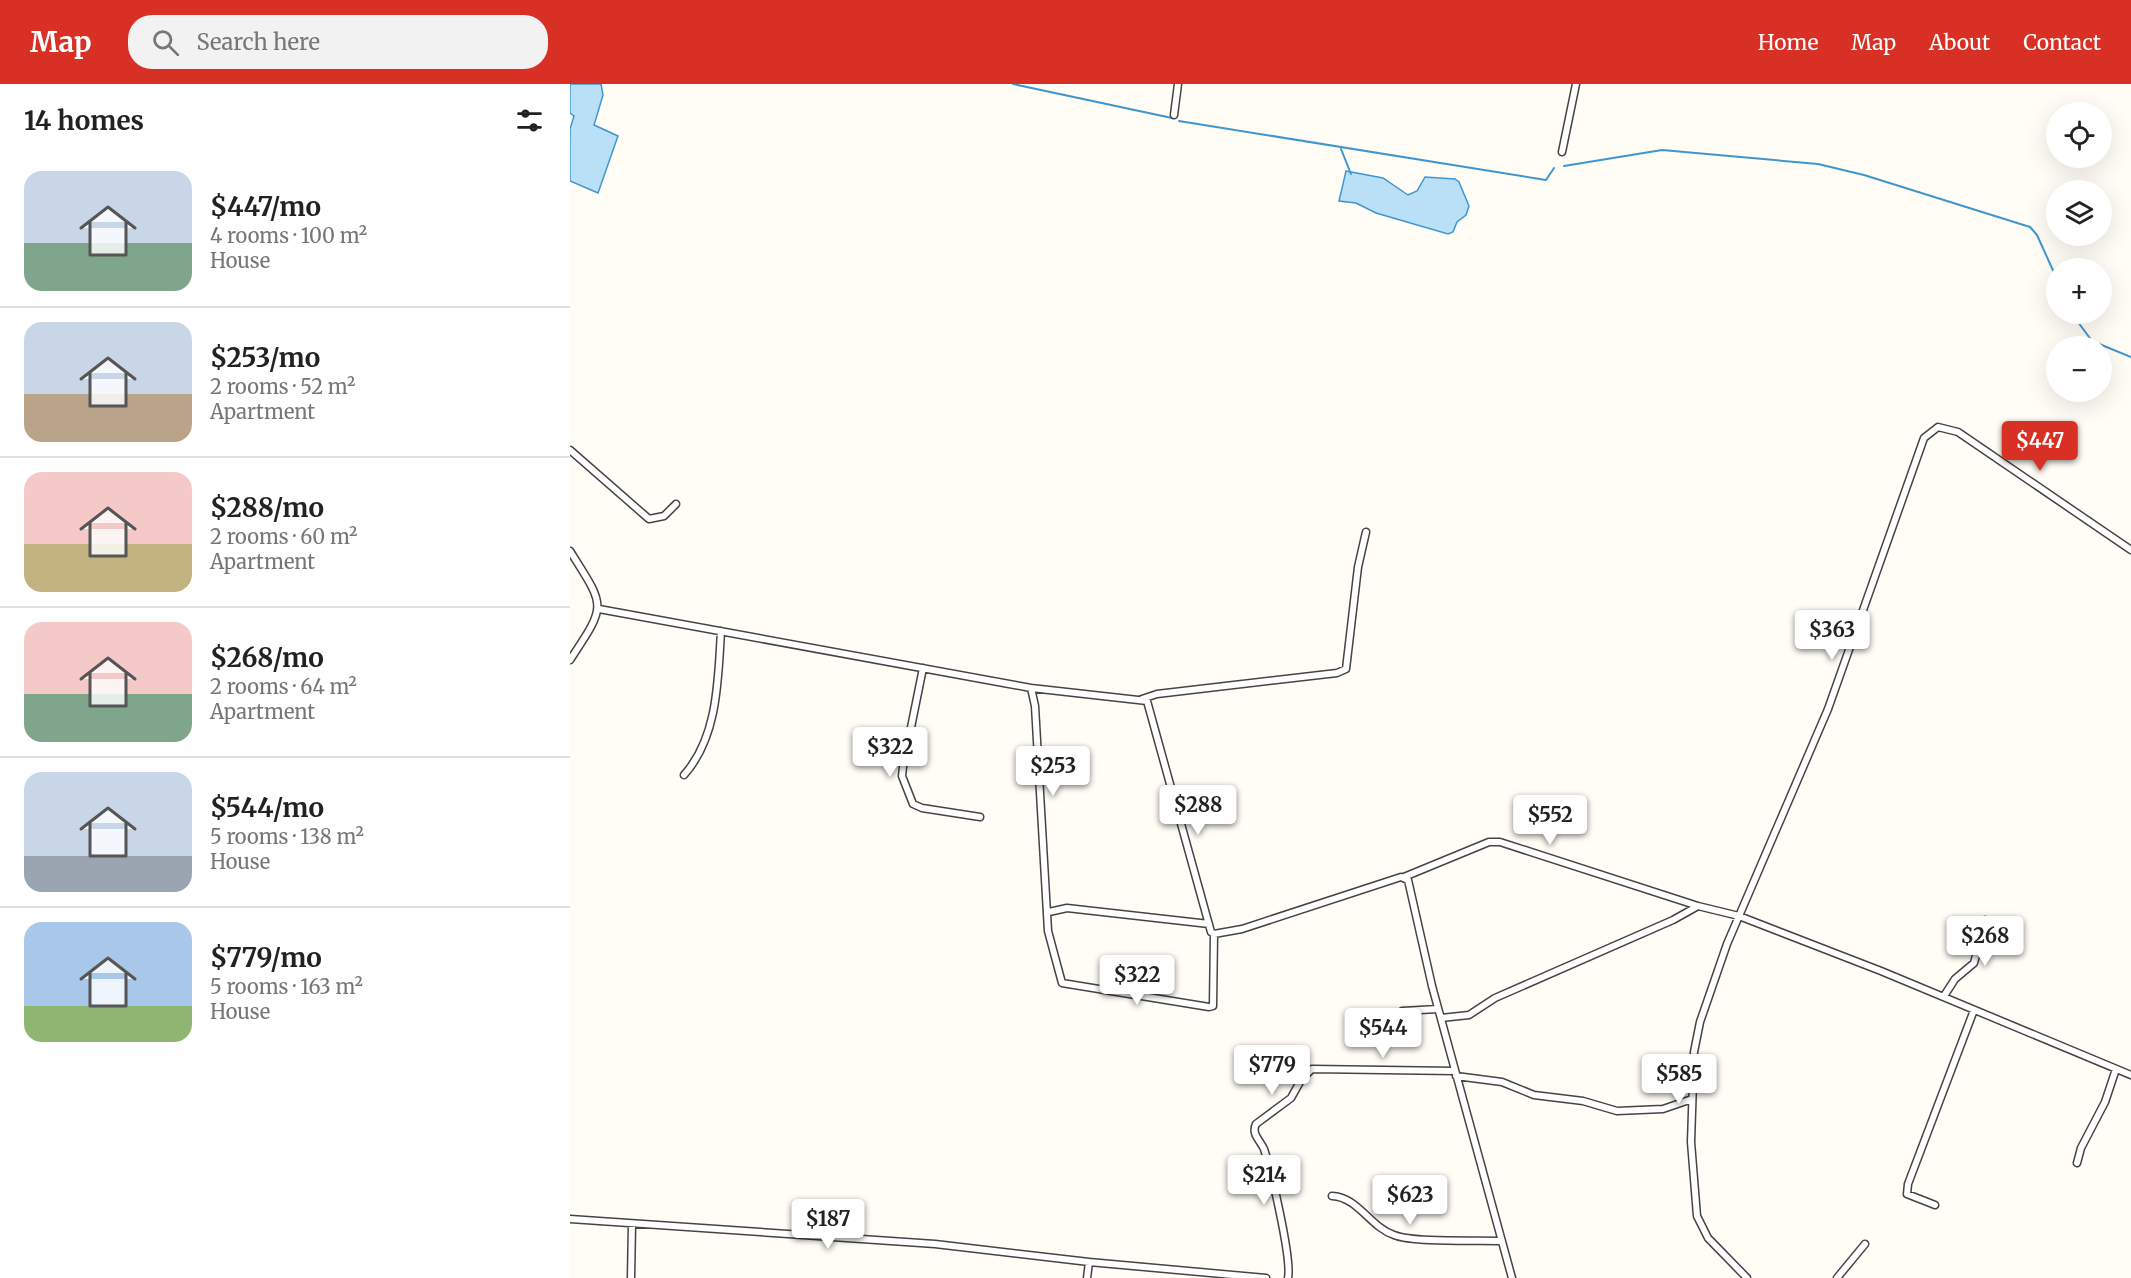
<!DOCTYPE html>
<html lang="en">
<head>
<meta charset="utf-8">
<style>
	:root { --surface:#fff; --page:#f2f2f2; --text:#222; --muted:#767676; --line:#e0e0e0; --accent:#d93025 }
	body { margin:0; font-family:Merriweather,serif; background:var(--page); color:var(--text); height:100vh; display:flex; flex-direction:column; font-size:22px; white-space:nowrap }
	* { box-sizing:border-box; margin:0 }
	p { font-size:20px; color:var(--muted) }
	.icon { flex:none; width:33px; height:33px; fill:none; stroke:currentColor; stroke-width:2; stroke-linecap:round; stroke-linejoin:round }
	.map { position:relative; flex:1; overflow:hidden }
	.drawer { display:flex; flex-direction:column; background:var(--surface); width:570px }
	.drawer>* { flex:none }
	.buttons { position:absolute; left:1476px; top:18px; display:grid; gap:12px }
	.buttons a { display:grid; place-items:center; width:66px; height:66px; border-radius:50%; background:var(--surface); box-shadow:0 6px 24px #0002; font-size:30px }
	.price { position:absolute; translate:-50% -51px; padding:0 14px; border-radius:6px; background:#fff; color:#222; font-size:20px; line-height:39px; filter:drop-shadow(0 2px 3px #0008) }
	.price::after { content:''; position:absolute; left:50%; top:36px; width:18px; height:14px; margin-left:-9px; background:inherit; clip-path:polygon(0 0,100% 0,50% 100%) }
	.price.on { background:var(--accent); color:#fff }
	ul { padding:0; list-style:none }
	li { display:flex; align-items:center; gap:18px; height:150px; padding:0 24px }
	li+li { border-top:2px solid var(--line) }
	li span { display:grid; place-items:center; flex:none; width:168px; height:120px; border-radius:18px; color:#555 }
	li>.icon { margin-inline-start:auto }
	span .icon { width:72px; height:72px; fill:#fffc; stroke-width:1 }
	li b { font-size:26px }
	h2 { display:flex; justify-content:space-between; align-items:center; height:72px; padding:0 24px; font-size:26px }
	header { display:flex; align-items:center; gap:36px; box-sizing:border-box; height:84px; padding:0 30px; background:var(--accent); color:#fff }
	header strong { font-size:28px }
	nav { display:flex; gap:33px; margin-inline-start:auto; font-size:21px }
	.search { width:420px; height:54px; background:var(--page); display:flex; align-items:center; gap:15px; box-sizing:border-box; padding:0 21px; border-radius:24px; color:var(--muted); font-size:22px }
	main { display:flex; flex:1; min-height:0 }
	.map>svg:first-child { display:block }
	.water { fill:#b9e0f7; stroke:#3f96cf; stroke-width:1.5 }
	.lines { fill:none; stroke-linecap:round; stroke-linejoin:round }
	.stream { stroke:#3f96cf; stroke-width:2 }
	.street-casing { stroke:#444; stroke-width:9 }
	.street { stroke:#fff; stroke-width:6 }
</style>
</head>
<body>
<header>
<strong>Map</strong>
<div class="search"><svg class="icon" aria-label="search" viewBox="0 0 24 24"><circle cx="10" cy="10" r="6"/><path d="M15 15l6 6"/></svg>Search here</div>
<nav><a>Home</a><a>Map</a><a>About</a><a>Contact</a></nav>
</header>
<main>
<section class="drawer">
<h2>14 homes<svg class="icon" aria-label="filters" viewBox="0 0 24 24"><path d="M4 7h16M4 17h16"/><circle cx="9" cy="7" r="2"/><circle cx="15" cy="17" r="2"/></svg></h2>
<ul>
<li><span style="background:linear-gradient(#c9d6e8 60%,#7fa58c 0)"><svg class="icon" aria-label="home" viewBox="0 0 24 24"><path d="M3 11l9-7 9 7M6 9v11h12V9"/></svg></span><div><b>$447/mo</b><p>4 rooms · 100 m²</p><p>House</p></div></li>
<li><span style="background:linear-gradient(#c9d6e8 60%,#b9a48a 0)"><svg class="icon" aria-label="home" viewBox="0 0 24 24"><path d="M3 11l9-7 9 7M6 9v11h12V9"/></svg></span><div><b>$253/mo</b><p>2 rooms · 52 m²</p><p>Apartment</p></div></li>
<li><span style="background:linear-gradient(#f6c9c9 60%,#c2b280 0)"><svg class="icon" aria-label="home" viewBox="0 0 24 24"><path d="M3 11l9-7 9 7M6 9v11h12V9"/></svg></span><div><b>$288/mo</b><p>2 rooms · 60 m²</p><p>Apartment</p></div></li>
<li><span style="background:linear-gradient(#f6c9c9 60%,#7fa58c 0)"><svg class="icon" aria-label="home" viewBox="0 0 24 24"><path d="M3 11l9-7 9 7M6 9v11h12V9"/></svg></span><div><b>$268/mo</b><p>2 rooms · 64 m²</p><p>Apartment</p></div></li>
<li><span style="background:linear-gradient(#c9d6e8 70%,#9aa5b1 0)"><svg class="icon" aria-label="home" viewBox="0 0 24 24"><path d="M3 11l9-7 9 7M6 9v11h12V9"/></svg></span><div><b>$544/mo</b><p>5 rooms · 138 m²</p><p>House</p></div></li>
<li><span style="background:linear-gradient(#a9c7e8 70%,#8fb573 0)"><svg class="icon" aria-label="home" viewBox="0 0 24 24"><path d="M3 11l9-7 9 7M6 9v11h12V9"/></svg></span><div><b>$779/mo</b><p>5 rooms · 163 m²</p><p>House</p></div></li>
</ul>
</section>
<div class="map">
<svg width="1561" height="1194" viewBox="0 0 1561 1194">
	<rect width="100%" height="100%" fill="#fffdf5"/>
	<path class="water" d="M0 0H31L33 11 24 41 48 52 28 109 0 97V45L4 32 0 29Z
		M776 87 813 94 838 111 847 107 855 93 885 95 889 98 899 122 896 131 887 138 883 148 878 150 806 129 786 119 769 117Z"/>
	<g class="lines">
		<path class="stream" d="M443 0 602 34
			M609 37 976 96 984 84
			M771 65 781 90
			M994 82 1092 66 1248 80 1294 91 1460 143 1467 151 1486 193
			M1502 230 1522 257 1561 273"/>
		<defs>
			<path id="street" d="M604 31 608 0
				M992 68 1006 0
				M0 366 79 435 94 432 106 420
				M0 467C36 524 37 520 0 576
				M29 525 461 604 577 617 641 848 644 850 672 845 831 793 838 796 862 902 942 1194
				M353 584 333 683 332 692 343 720 352 724 410 733
				M461 604 465 622 478 847 492 899 639 923 643 922 644 850
				M572 615 587 610 767 589 776 585 788 483 796 448
				M114 691C148 653 148 596 151 547
				M834 793 919 758H930L1128 822
				M479 828 497 824 639 840
				M1374 912 1385 895 1404 879 1415 836
				M832 927 868 925
				M871 934 899 931 925 914 1103 836 1128 822 1169 832 1311 887 1561 991
				M886 992 932 998 964 1011 1013 1017 1047 1027 1093 1025 1122 1015
				M1507 1079 1511 1064 1535 1018 1546 985
				M762 1112C788 1113 800 1143 824 1151 845 1159 906 1156 932 1157
				M1365 1121 1337 1110 1338 1100 1404 926
				M0 1135 365 1160 519 1178 696 1194
				M61 1194 62 1140
				M517 1194 519 1178
				M718 1194C722 1175 701 1086 694 1065 690 1056 681 1050 686 1040L721 1014 731 996 742 985 885 987
				M1177 1194 1138 1154 1127 1132 1121 1058 1124 968 1130 938 1157 860 1258 625 1354 354 1368 343 1388 348 1561 466
				M1267 1194 1295 1160"/>
		</defs>
		<use href="#street" class="street-casing"/>
		<use href="#street" class="street"/>
	</g>
</svg>
<div class="buttons">
<a><svg class="icon" aria-label="locate" viewBox="0 0 24 24"><circle cx="12" cy="12" r="6"/><path d="M12 2v4M12 18v4M2 12h4M18 12h4"/></svg></a>
<a><svg class="icon" aria-label="layers" viewBox="0 0 24 24"><path d="M12 4l9 5-9 5-9-5zM3 14l9 5 9-5"/></svg></a>
<a>+</a>
<a>−</a>
</div>
<b class="price on" style="left:1470px;top:388px">$447</b>
<b class="price" style="left:1262px;top:577px">$363</b>
<b class="price" style="left:320px;top:694px">$322</b>
<b class="price" style="left:483px;top:713px">$253</b>
<b class="price" style="left:628px;top:752px">$288</b>
<b class="price" style="left:980px;top:762px">$552</b>
<b class="price" style="left:1415px;top:883px">$268</b>
<b class="price" style="left:567px;top:922px">$322</b>
<b class="price" style="left:813px;top:975px">$544</b>
<b class="price" style="left:702px;top:1012px">$779</b>
<b class="price" style="left:1109px;top:1021px">$585</b>
<b class="price" style="left:694px;top:1122px">$214</b>
<b class="price" style="left:840px;top:1142px">$623</b>
<b class="price" style="left:258px;top:1166px">$187</b>
</div>
</main>
</body>
</html>
